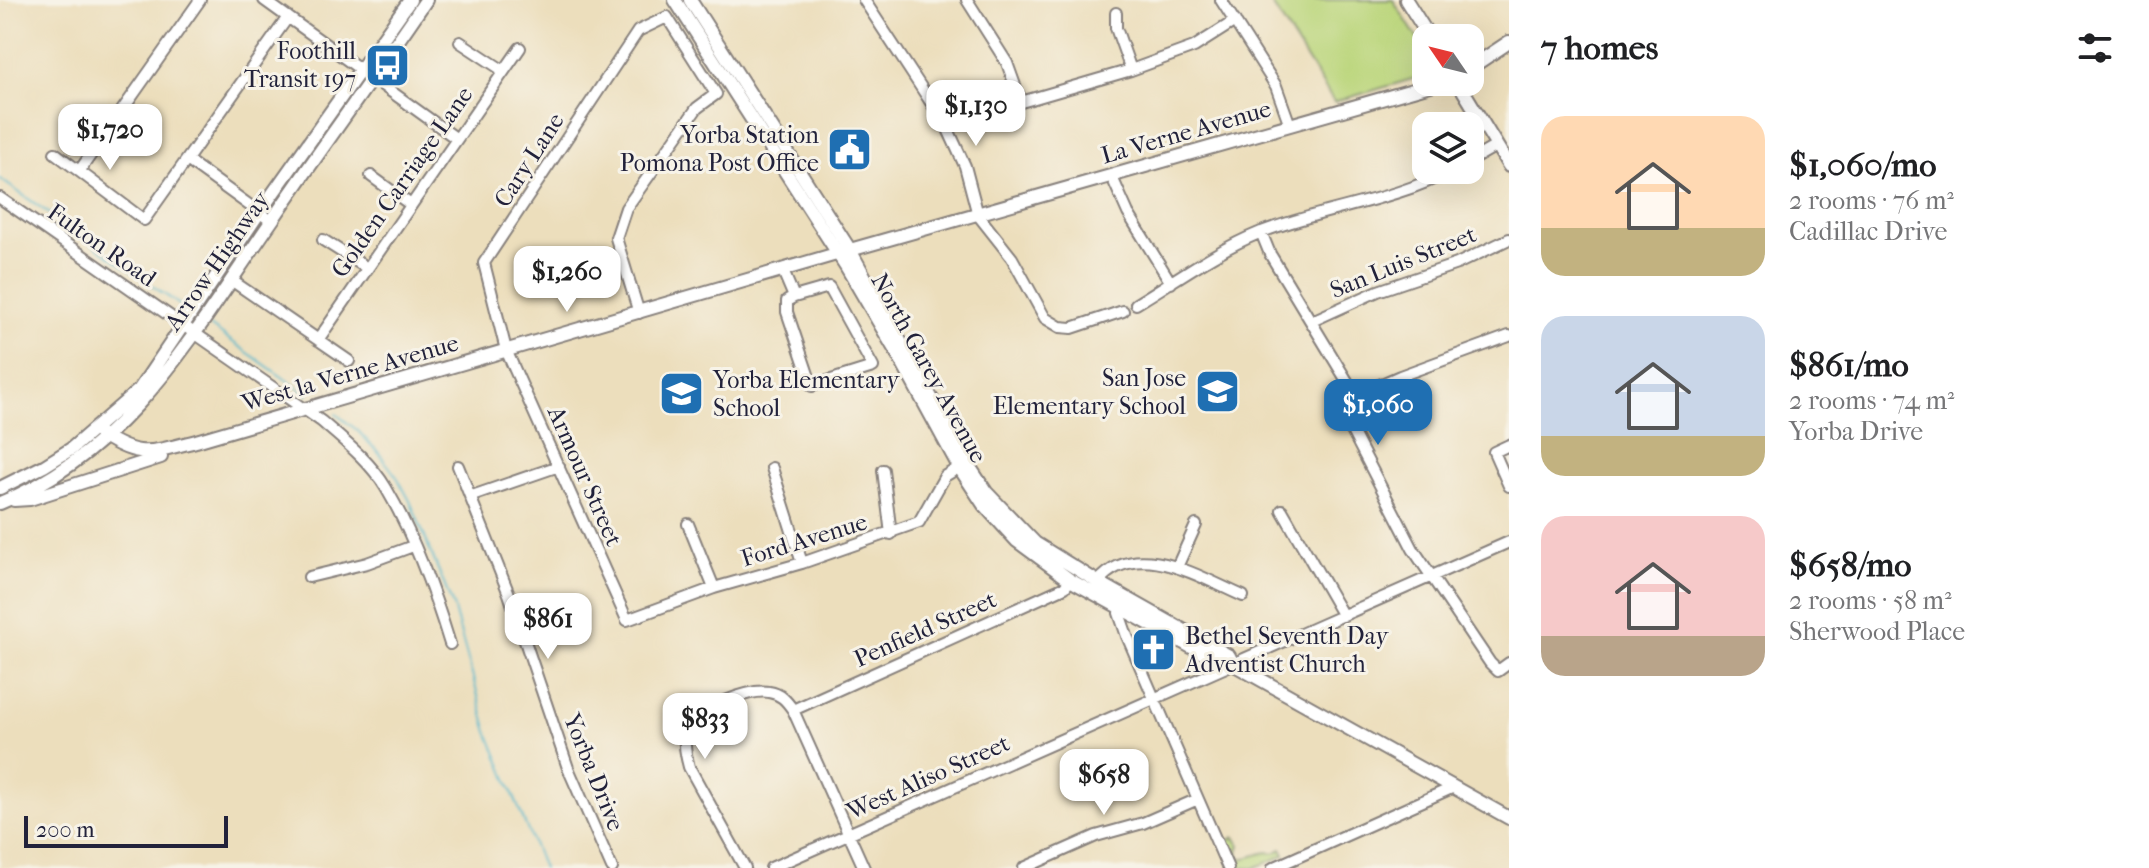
<!DOCTYPE html>
<html lang="en">
<head>
<meta charset="utf-8">
<style>
	:root { --surface:#fff; --page:#f2f2f2; --text:#202124; --muted:#757577; --accent:#1f6fb2 }
	body { margin:0; font-family:"IM FELL French Canon",serif; background:var(--page); color:var(--text); height:100vh; display:flex; flex-direction:column; font-size:30px; white-space:nowrap }
	* { box-sizing:border-box; margin:0 }
	p { font-size:26px; color:var(--muted) }
	.icon { flex:none; width:44px; height:44px; fill:none; stroke:currentColor; stroke-width:2; stroke-linecap:round; stroke-linejoin:round }
	.map { position:relative; flex:1; overflow:hidden }
	.drawer { display:flex; flex-direction:column; background:var(--surface); width:640px }
	.drawer>* { flex:none }
	.needle { width:52px; rotate:305deg }
	.buttons { position:absolute; left:1412px; top:24px; display:grid; gap:16px }
	.buttons a { display:grid; place-items:center; width:72px; height:72px; border-radius:16px; background:var(--surface); box-shadow:0 8px 32px #0002; font-size:40px }
	.scale { position:absolute; left:24px; bottom:20px; width:204px; box-sizing:border-box; padding-left:8px; border:4px solid #22223b; border-top:0; font-size:22px; line-height:28px; white-space:nowrap; color:#22223b; -webkit-text-stroke:6px #f7f3e8; paint-order:stroke }
	.price { position:absolute; translate:-50% -68px; padding:0 18px; border-radius:16px; background:#fff; color:#222; font-size:26px; line-height:52px; filter:drop-shadow(0 2px 4px #0008) }
	.price::after { content:''; position:absolute; left:50%; top:48px; width:24px; height:18px; margin-left:-12px; background:inherit; clip-path:polygon(0 0,100% 0,50% 100%) }
	.price.selected { background:var(--accent); color:#fff }
	ul { padding:0; list-style:none }
	li { display:flex; align-items:center; gap:24px; height:200px; padding:0 32px }
	li span { display:grid; place-items:center; flex:none; width:224px; height:160px; border-radius:24px; color:#555 }
	li>.icon { margin-inline-start:auto }
	span .icon { width:96px; height:96px; fill:#fffc; stroke-width:1 }
	li b { font-size:34px }
	h2 { display:flex; justify-content:space-between; align-items:center; height:96px; padding:0 32px; font-size:34px }
	main { display:flex; flex:1; min-height:0 }
	.map>svg:first-child { display:block }
	.green { fill:#bbd67b; stroke:#6e7c5b; stroke-width:2 }
	.lines { fill:none; stroke-linecap:round; stroke-linejoin:round }
	.stream { stroke:#4bb4c9; stroke-width:2 }
	.minor-casing { stroke:#87807c; stroke-width:14 }
	.major-casing { stroke:#87807c; stroke-width:16 }
	.minor { stroke:#fff; stroke-width:10 }
	.major { stroke:#fff; stroke-width:12 }
	.labels { text-anchor:middle; stroke-width:6; stroke-linejoin:round; paint-order:stroke }
	.poi-label { font-size:24px; fill:#22223b; stroke:#f7f3e8; text-anchor:end }
	.street-label { font-size:24px; fill:#22223b; stroke:#f7f3e8 }
</style>
</head>
<body>
<main>
<div class="map">
<svg width="1509" height="868" viewBox="0 0 1509 868">
	<rect width="100%" height="100%" fill="#f7f3e8"/>
	<filter id="ink" filterUnits="userSpaceOnUse"><feTurbulence type="fractalNoise" baseFrequency=".0125" numOctaves="2"/><feDisplacementMap in="SourceGraphic" scale="16" xChannelSelector="R" yChannelSelector="G"/><feConvolveMatrix kernelMatrix="1 2 1 2 8 2 1 2 1" color-interpolation-filters="sRGB"/></filter>
	<filter id="wash" filterUnits="userSpaceOnUse"><feTurbulence type="fractalNoise" baseFrequency=".006" numOctaves="4" result="noise"/><feDisplacementMap in="SourceGraphic" scale="32" xChannelSelector="R" yChannelSelector="G"/><feGaussianBlur stdDeviation="1.8" result="paint"/><feColorMatrix in="noise" values="0 0 0 0 0 0 0 0 0 0 0 0 0 0 0 0 0 1.4 0 .05"/><feComposite in="paint" operator="in"/></filter>
	<g filter="url(#wash)">
		<rect width="100%" height="100%" fill="#ecdebc"/>
		<path class="green" d="M1269 0H1393L1426 52V75L1334 102Z
			M1235 837 1240 845 1238 851 1239 858C1252 860 1262 849 1274 853L1282 849 1285 855 1254 868H1237L1225 842Z"/>
		<g class="lines">
			<path class="stream" d="M0 179 184 308
				M210 326 308 395
				M336 414 357 430 378 452 397 477 410 501 453 606 488 732 543 868"/>
		</g>
	</g>
	<g filter="url(#ink)">
		<g class="lines">
			<defs>
				<path id="minor" d="M264 0 457 139
					M864 0 947 127 965 166 978 215 1012 258 1045 318 1060 327 1072 328 1123 311
					M967 0 1007 63 1021 102
					M1221 0 1276 86 1290 125
					M1116 13V28L1131 70
					M460 42 504 71
					M947 127 1021 102 1131 70 1194 47 1235 21
					M55 153 144 220 288 17
					M187 160 271 221
					M1470 161 1496 146
					M80 170 200 0
					M371 176 411 205
					M1112 177 1128 213 1171 283
					M0 198 321 421C344 441 370 461 386 488 412 532 435 595 450 644
					M1261 232 1270 254 1347 381C1356 401 1349 411 1352 431L1413 549 1490 663 1498 671 1509 663
					M323 240 367 268
					M783 271 794 297 787 301V312L812 386 873 367 829 287 794 297
					M231 280 349 361
					M1136 304C1176 280 1215 251 1259 233 1322 208 1392 202 1452 170
					M639 313 616 238 626 208 697 108 716 94 667 17 638 31 484 263 506 350 627 620 714 588 802 563 919 522 945 476 965 464
					M1312 321 1378 291 1457 264 1509 239
					M318 340 520 48
					M1354 396 1400 376 1509 336
					M1509 445 1494 452 1509 486
					M458 466 509 594 568 768 612 868
					M772 468 802 563
					M883 470 891 534
					M472 496 559 466
					M1282 510 1343 616
					M688 524 714 588
					M1177 567 1196 525
					M309 577 367 563 413 546
					M1098 582C1136 536 1201 578 1243 596
					M1121 609 1119 613 1127 636 1228 868
					M793 710 1065 587 1070 580
					M745 868 689 767C685 752 682 739 690 725 700 708 750 688 769 692 781 694 786 700 793 710L864 868
					M771 868 1509 542
					M1024 868 1096 836 1143 823 1198 799
					M1273 868 1454 787"/>
				<path id="major" d="M675 0 846 266 898 355 959 467 984 505 1017 541 1070 580 1213 659 1233 664 1509 818
					M690 0 850 250 967 463 986 492 1035 543 1098 582 1229 656 1233 664
					M1406 0 1430 38
					M1470 68 1509 42
					M1458 82 1509 166
					M95 430C138 460 148 453 196 441L850 250 1441 82
					M0 488 44 466 71 449 139 390 259 213 410 0
					M14 500 30 499 161 457
					M0 503C130 452 197 328 273 219 323 146 376 74 426 0"/>
			</defs>
			<use href="#minor" class="minor-casing"/>
			<use href="#major" class="major-casing"/>
			<use href="#minor" class="minor"/>
			<use href="#major" class="major"/>
		</g>
	</g>
	<defs>
		<symbol id="bus-square" viewBox="-11 -11 22 22"><rect x="-9" y="-9" width="18" height="18" rx="4" fill="#1f6fb2" stroke="#f7f3e8"/><path d="M-5-6H5V4H4V6H2V4H-2V6H-4V4H-5ZM-3.5-4V0h7V-4ZM-3.5 1.2v1.5H-2V1.2ZM2 1.2v1.5H3.5V1.2Z" fill="#fff"/></symbol>
		<symbol id="civic-square" viewBox="-11 -11 22 22"><rect x="-9" y="-9" width="18" height="18" rx="4" fill="#1f6fb2" stroke="#f7f3e8"/><path d="M-.6-6.5H3V-4.5H.6V-3L4-1V1h2V6H-6V1h2V-1L-.6-3ZM-1.2 2.5V6h2.4V2.5Z" fill="#fff"/></symbol>
		<symbol id="school-square" viewBox="-11 -11 22 22"><rect x="-9" y="-9" width="18" height="18" rx="4" fill="#1f6fb2" stroke="#f7f3e8"/><path d="M0-5L7-2L0 1L-7-2ZM-4 1L0 2.5L4 1V4Q0 6-4 4Z" fill="#fff"/></symbol>
		<symbol id="church-square" viewBox="-11 -11 22 22"><rect x="-9" y="-9" width="18" height="18" rx="4" fill="#1f6fb2" stroke="#f7f3e8"/><path d="M-1.2-6h2.4v3.5h3.3v2.4h-3.3V6h-2.4V-.1h-3.3v-2.4h3.3Z" fill="#fff"/></symbol>
	</defs>
	<g fill-rule="evenodd">
		<use href="#bus-square" x="362" y="40" width="51" height="51"/>
		<use href="#civic-square" x="824" y="124" width="51" height="51"/>
		<use href="#school-square" x="1192" y="366" width="51" height="51"/>
		<use href="#school-square" x="656" y="368" width="51" height="51"/>
		<use href="#church-square" x="1128" y="624" width="51" height="51"/>
	</g>
	<g class="labels">
		<g class="poi-label">
			<text x="356" y="59">Foothill<tspan x="356" dy="28">Transit 197</tspan></text>
			<text x="819" y="143">Yorba Station<tspan x="819" dy="28">Pomona Post Office</tspan></text>
			<text x="1186" y="386">San Jose<tspan x="1186" dy="28">Elementary School</tspan></text>
			<text x="713" y="388" text-anchor="start">Yorba Elementary<tspan x="713" dy="28">School</tspan></text>
			<text x="1185" y="644" text-anchor="start">Bethel Seventh Day<tspan x="1185" dy="28">Adventist Church</tspan></text>
		</g>
		<g class="street-label">
			<text transform="translate(1186 132) rotate(-16)" y="8">La Verne Avenue</text>
			<text transform="translate(529 160) rotate(-57)" y="8">Cary Lane</text>
			<text transform="translate(402 182) rotate(-55)" y="8">Golden Carriage Lane</text>
			<text transform="translate(102 245) rotate(35)" y="8">Fulton Road</text>
			<text transform="translate(217 261) rotate(-55)" y="8">Arrow Highway</text>
			<text transform="translate(1403 262) rotate(-22)" y="8">San Luis Street</text>
			<text transform="translate(929 368) rotate(61)" y="8">North Garey Avenue</text>
			<text transform="translate(350 373) rotate(-16)" y="8">West la Verne Avenue</text>
			<text transform="translate(585 476) rotate(66)" y="8">Armour Street</text>
			<text transform="translate(804 540) rotate(-17)" y="8">Ford Avenue</text>
			<text transform="translate(925 629) rotate(-24)" y="8">Penfield Street</text>
			<text transform="translate(594 772) rotate(68)" y="8">Yorba Drive</text>
			<text transform="translate(928 777) rotate(-24)" y="8">West Aliso Street</text>
		</g>
	</g>
</svg>
<div class="buttons">
<a><svg class="needle" viewBox="-14 -14 28 28"><path d="M0-13l5 13h-10z" fill="#e53935"/><path d="M0 13l5-13h-10z" fill="#757577"/></svg></a>
<a><svg class="icon" aria-label="layers" viewBox="0 0 24 24"><path d="M12 4l9 5-9 5-9-5zM3 14l9 5 9-5"/></svg></a>
</div>
<div class="scale">200 m</div>
<b class="price" style="left:976px;top:148px">$1,130</b>
<b class="price" style="left:110px;top:172px">$1,720</b>
<b class="price" style="left:567px;top:314px">$1,260</b>
<b class="price selected" style="left:1378px;top:447px">$1,060</b>
<b class="price" style="left:548px;top:661px">$861</b>
<b class="price" style="left:705px;top:761px">$833</b>
<b class="price" style="left:1104px;top:817px">$658</b>
</div>
<section class="drawer">
<h2>7 homes<svg class="icon" aria-label="filters" viewBox="0 0 24 24"><path d="M4 7h16M4 17h16"/><circle cx="9" cy="7" r="2"/><circle cx="15" cy="17" r="2"/></svg></h2>
<ul>
<li><span style="background:linear-gradient(#ffd9b3 70%,#c2b280 0)"><svg class="icon" aria-label="home" viewBox="0 0 24 24"><path d="M3 11l9-7 9 7M6 9v11h12V9"/></svg></span><div><b>$1,060/mo</b><p>2 rooms · 76 m²</p><p>Cadillac Drive</p></div></li>
<li><span style="background:linear-gradient(#c9d6e8 75%,#c2b280 0)"><svg class="icon" aria-label="home" viewBox="0 0 24 24"><path d="M3 11l9-7 9 7M6 9v11h12V9"/></svg></span><div><b>$861/mo</b><p>2 rooms · 74 m²</p><p>Yorba Drive</p></div></li>
<li><span style="background:linear-gradient(#f6c9c9 75%,#b9a48a 0)"><svg class="icon" aria-label="home" viewBox="0 0 24 24"><path d="M3 11l9-7 9 7M6 9v11h12V9"/></svg></span><div><b>$658/mo</b><p>2 rooms · 58 m²</p><p>Sherwood Place</p></div></li>
</ul>
</section>
</main>
</body>
</html>
